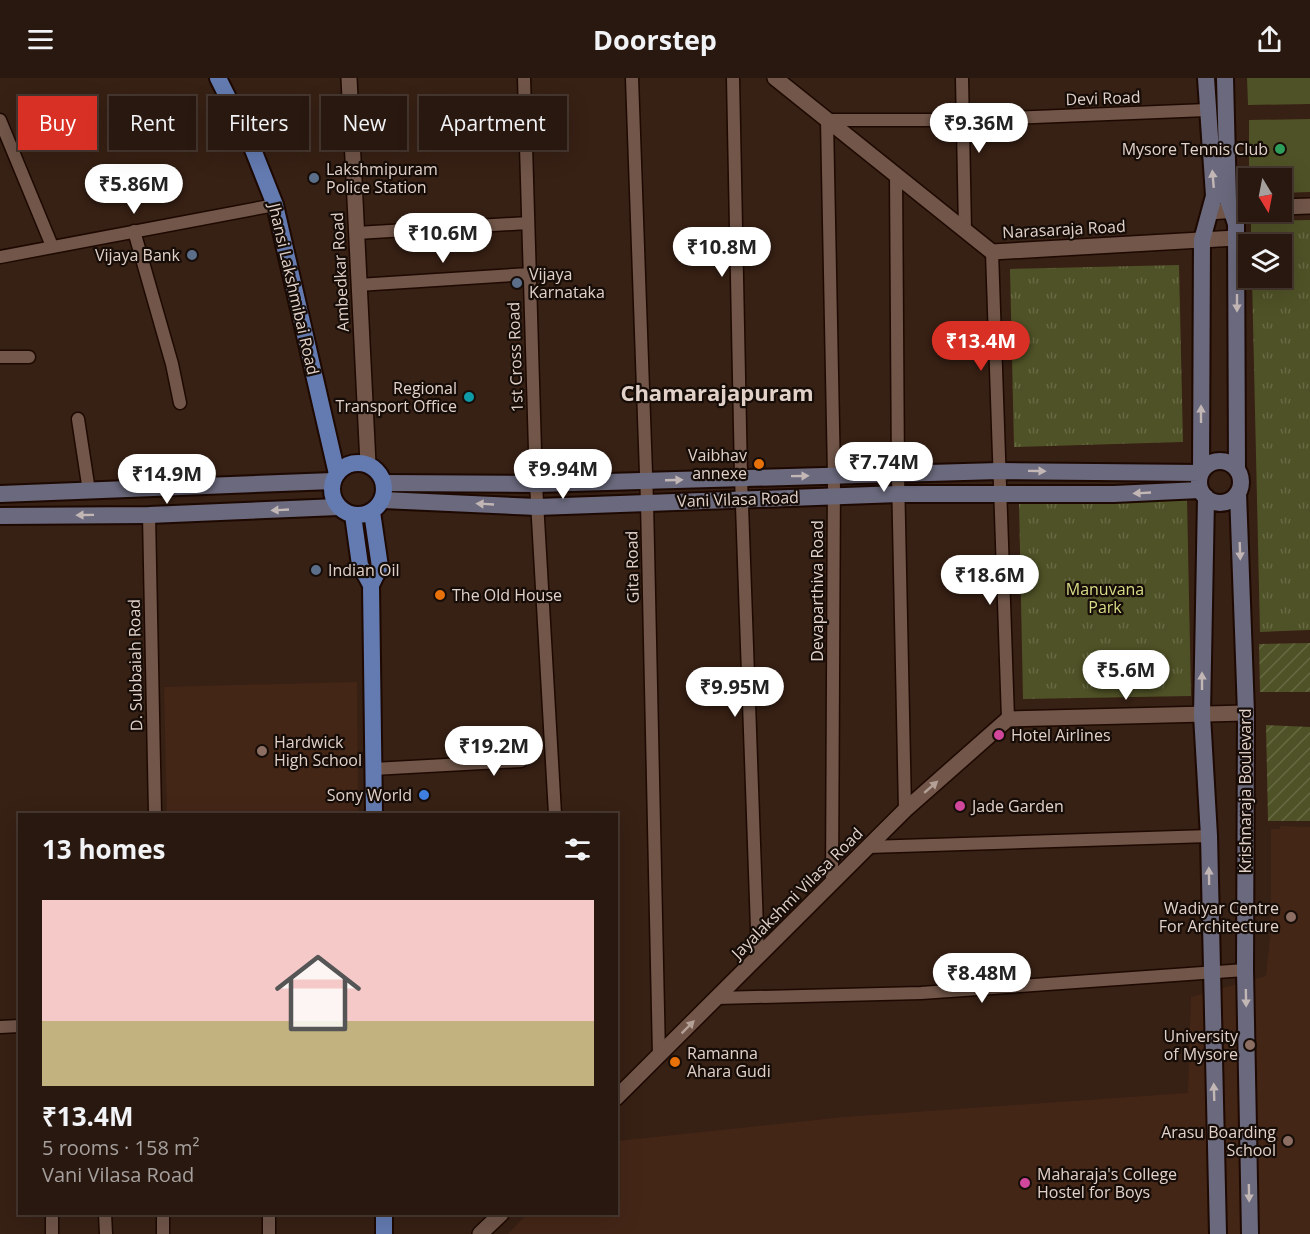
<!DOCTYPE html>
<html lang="en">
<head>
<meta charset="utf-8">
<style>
	:root { --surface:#29180f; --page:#312118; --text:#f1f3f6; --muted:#a5a09e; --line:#45372f; --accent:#d93025 }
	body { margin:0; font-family:"Open Sans",sans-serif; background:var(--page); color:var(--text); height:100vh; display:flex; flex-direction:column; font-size:22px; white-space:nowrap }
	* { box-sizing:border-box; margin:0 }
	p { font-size:20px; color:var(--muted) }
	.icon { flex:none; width:33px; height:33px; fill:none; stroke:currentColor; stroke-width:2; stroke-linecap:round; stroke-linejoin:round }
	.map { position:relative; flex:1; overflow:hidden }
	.drawer { position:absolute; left:18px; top:735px; width:600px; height:402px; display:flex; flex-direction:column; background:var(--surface); border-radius:0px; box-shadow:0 6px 24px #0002,0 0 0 2px var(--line) }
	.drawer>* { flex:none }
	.top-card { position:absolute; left:18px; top:18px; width:600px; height:54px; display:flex; gap:12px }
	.needle { width:39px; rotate:170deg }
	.controls { position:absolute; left:1238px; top:90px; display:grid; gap:12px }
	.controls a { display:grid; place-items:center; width:54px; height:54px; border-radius:0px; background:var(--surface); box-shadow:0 6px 24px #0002,0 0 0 2px var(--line); font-size:30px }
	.price { position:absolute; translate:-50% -51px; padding:0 14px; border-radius:21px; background:#fff; color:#222; font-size:20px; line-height:39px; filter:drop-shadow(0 2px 3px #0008) }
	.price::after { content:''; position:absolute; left:50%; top:36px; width:18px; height:14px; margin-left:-9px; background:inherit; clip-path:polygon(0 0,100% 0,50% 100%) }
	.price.on { background:var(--accent); color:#fff }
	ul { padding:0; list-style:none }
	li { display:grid; align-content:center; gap:12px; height:318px; padding:0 24px }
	li span { display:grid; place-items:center; height:186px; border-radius:0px; color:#555 }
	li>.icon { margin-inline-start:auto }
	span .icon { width:108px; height:108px; fill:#fffc; stroke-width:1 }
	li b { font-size:26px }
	h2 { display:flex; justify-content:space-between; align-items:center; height:72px; padding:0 24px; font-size:26px }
	.chip { padding:0 21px; border-radius:0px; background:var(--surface); box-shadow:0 6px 24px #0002,0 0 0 2px var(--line); font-size:21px; line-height:54px }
	.chip.on { background:var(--accent); color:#fff }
	header { display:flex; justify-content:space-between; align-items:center; height:78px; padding:0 24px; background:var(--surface); font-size:27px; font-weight:700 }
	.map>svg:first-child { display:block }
	.built { fill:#442617 }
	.grass { fill:#4f5226 }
	.park { fill:url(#park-tufts) }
	.garden { fill:url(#garden-furrows) }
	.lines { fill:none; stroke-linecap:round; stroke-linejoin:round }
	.minor-casing { stroke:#1d0901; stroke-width:15 }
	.tertiary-casing { stroke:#1d0901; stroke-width:18 }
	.secondary-casing { stroke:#1d0901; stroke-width:20 }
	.primary-casing { stroke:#1d0901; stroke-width:20 }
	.minor { stroke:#715649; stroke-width:12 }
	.tertiary { stroke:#715649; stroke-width:15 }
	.secondary { stroke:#6a697d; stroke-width:16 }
	.primary { stroke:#647bb1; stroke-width:16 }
	.oneway { fill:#c3b7b6 }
	.oneway2 { fill:#b4a096 }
	.leisure-dot { fill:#2e9e5b; stroke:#170d08; stroke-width:2 }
	.service-dot { fill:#5c6f8a; stroke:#170d08; stroke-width:2 }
	.culture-dot { fill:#0f9aa8; stroke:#170d08; stroke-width:2 }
	.food-dot { fill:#e8710a; stroke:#170d08; stroke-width:2 }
	.hotel-dot { fill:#d1479c; stroke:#170d08; stroke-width:2 }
	.education-dot { fill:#8d6e63; stroke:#170d08; stroke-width:2 }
	.shop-dot { fill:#3f7fe0; stroke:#170d08; stroke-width:2 }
	.labels { text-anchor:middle; stroke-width:4.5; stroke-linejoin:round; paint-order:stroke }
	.street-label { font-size:16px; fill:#e1d1c9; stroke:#170d08 }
	.poi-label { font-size:16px; fill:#e1d1c9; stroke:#170d08; text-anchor:start }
	.park-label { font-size:16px; fill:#d6dd86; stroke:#170d08 }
	.district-label { font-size:22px; font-weight:bold; fill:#e1d1c9; stroke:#170d08 }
</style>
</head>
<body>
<header><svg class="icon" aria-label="menu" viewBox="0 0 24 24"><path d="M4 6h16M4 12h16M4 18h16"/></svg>Doorstep<svg class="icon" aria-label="share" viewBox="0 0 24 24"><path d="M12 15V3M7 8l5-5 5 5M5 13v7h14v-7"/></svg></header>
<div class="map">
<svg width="1310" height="1156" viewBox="0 0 1310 1156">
	<defs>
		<pattern id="park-tufts" width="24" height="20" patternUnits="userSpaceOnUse" patternTransform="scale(1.5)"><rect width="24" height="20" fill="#4f5226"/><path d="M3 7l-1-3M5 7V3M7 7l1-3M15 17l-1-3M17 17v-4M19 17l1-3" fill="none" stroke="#686a44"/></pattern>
		<pattern id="garden-furrows" width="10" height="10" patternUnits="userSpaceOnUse" patternTransform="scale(1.5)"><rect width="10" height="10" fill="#4f5226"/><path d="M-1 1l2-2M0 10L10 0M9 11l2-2" fill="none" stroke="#686a44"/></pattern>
	</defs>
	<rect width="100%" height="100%" fill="#372014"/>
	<path class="built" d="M357 604 358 736H167L164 609Z
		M1280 748 1310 749V1156H508L527 1136H616L617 1063 844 1039 1188 1015 1191 919 1266 898 1271 851V751H1280Z"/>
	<path class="grass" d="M1247 0H1310V26L1248 27Z
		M1310 41V114L1281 115V100H1249V42Z"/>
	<path class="park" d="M1310 142V552L1260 554 1252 200H1281V166H1251V143Z
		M1179 187 1183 364 1014 369 1010 191Z
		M1187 420 1191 618 1023 621 1019 424Z"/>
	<path class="garden" d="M1310 565V614H1260L1259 566Z
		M1266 647 1310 649V743H1268Z"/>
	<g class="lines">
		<defs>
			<path id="minor" d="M524 0 536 406 555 736
				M632 0 647 424 659 978
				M733 0 741 399 758 879
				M962 0 965 152
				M0 42 52 168
				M896 97 898 397 905 732
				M134 153 172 286 180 325
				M356 155 528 145
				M992 174 1008 641
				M0 179 275 127
				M358 207 529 196
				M0 279H29
				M78 341 89 413
				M149 437 155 736
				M373 691 521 683
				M868 769 1209 758
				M832 805 834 398 827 42H964L1207 32
				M717 920 921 915 1245 892
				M0 949 20 948
				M52 1136V1156
				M105 1136 106 1156
				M163 1136V1156
				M269 1136V1156"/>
			<path id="tertiary" d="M349 0 368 386
				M775 0 992 174 1236 160
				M1281 129 1310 128
				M1210 134 1248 131
				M616 1020 905 732 1008 641 1246 635
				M480 1156 501 1136"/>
			<path id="secondary" d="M1225 0 1228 122 1236 146 1237 392
				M1199 404a21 21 0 1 1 42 0a21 21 0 1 1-42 0Z
				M384 405 536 406 999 393 1201 395 1202 162 1214 118 1206 0
				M1238 415 1246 635 1245 892 1250 1156
				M0 416 333 403
				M1206 419 1202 637 1209 758 1218 1156
				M383 422 537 429 899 416H1114L1200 412
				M0 438 149 437 338 429"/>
			<path id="primary" d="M218 0 250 64 275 127 337 396
				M332 411a26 26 0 1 1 52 0a26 26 0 1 1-52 0Z
				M353 437 360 487 371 507 374 736
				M371 507 380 489 372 434
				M384 1136V1156"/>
		</defs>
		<use href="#minor" class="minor-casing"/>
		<use href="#tertiary" class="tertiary-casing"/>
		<use href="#secondary" class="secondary-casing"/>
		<use href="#primary" class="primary-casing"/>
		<use href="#minor" class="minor"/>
		<use href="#tertiary" class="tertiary"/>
		<use href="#secondary" class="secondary"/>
		<use href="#primary" class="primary"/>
	</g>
	<defs><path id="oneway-solid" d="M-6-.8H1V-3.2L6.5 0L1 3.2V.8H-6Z" transform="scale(1.5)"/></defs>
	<g class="oneway">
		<use href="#oneway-solid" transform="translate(1213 101) rotate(-95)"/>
		<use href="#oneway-solid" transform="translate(1237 225) rotate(90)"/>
		<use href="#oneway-solid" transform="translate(1201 336) rotate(-90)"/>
		<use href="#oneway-solid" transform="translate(1037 393) rotate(1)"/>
		<use href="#oneway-solid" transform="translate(800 398) rotate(-1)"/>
		<use href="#oneway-solid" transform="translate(674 402) rotate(-2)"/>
		<use href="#oneway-solid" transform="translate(1142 415) rotate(177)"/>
		<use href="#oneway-solid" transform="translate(485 426) rotate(-177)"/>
		<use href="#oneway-solid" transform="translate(280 432) rotate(177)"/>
		<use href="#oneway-solid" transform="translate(85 437) rotate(179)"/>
		<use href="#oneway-solid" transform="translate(1240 473) rotate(88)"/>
		<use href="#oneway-solid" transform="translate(1202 603) rotate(-90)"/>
		<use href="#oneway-solid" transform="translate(1209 798) rotate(-91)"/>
		<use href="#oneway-solid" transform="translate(1246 920) rotate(89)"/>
		<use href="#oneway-solid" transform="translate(1214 1014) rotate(-92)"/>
		<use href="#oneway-solid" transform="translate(1249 1115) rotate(89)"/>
	</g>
	<g class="oneway2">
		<use href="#oneway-solid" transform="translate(931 709) rotate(-41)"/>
		<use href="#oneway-solid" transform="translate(688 949) rotate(-45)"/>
	</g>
	<circle class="leisure-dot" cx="1280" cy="71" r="6"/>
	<g class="service-dot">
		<circle cx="314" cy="100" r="6"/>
		<circle cx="192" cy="177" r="6"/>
		<circle cx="517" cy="205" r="6"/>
		<circle cx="316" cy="492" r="6"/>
	</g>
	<circle class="culture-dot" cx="469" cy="319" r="6"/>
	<g class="food-dot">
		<circle cx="759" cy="386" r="6"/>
		<circle cx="440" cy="517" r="6"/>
		<circle cx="675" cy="984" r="6"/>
	</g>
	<g class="hotel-dot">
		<circle cx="999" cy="657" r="6"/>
		<circle cx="960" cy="728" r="6"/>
		<circle cx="1025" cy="1105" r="6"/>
	</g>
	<g class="education-dot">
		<circle cx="262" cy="673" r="6"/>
		<circle cx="1291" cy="839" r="6"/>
		<circle cx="1250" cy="967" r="6"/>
		<circle cx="1288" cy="1063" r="6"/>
	</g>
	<circle class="shop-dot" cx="424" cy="717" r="6"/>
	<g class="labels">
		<g class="street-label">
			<text transform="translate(1103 20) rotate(-2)" y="6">Devi Road</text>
			<text transform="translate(1064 151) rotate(-3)" y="6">Narasaraja Road</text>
			<text transform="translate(340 194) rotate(-93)" y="6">Ambedkar Road</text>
			<text transform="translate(294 211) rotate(77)" y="6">Jhansi Lakshmibai Road</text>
			<text transform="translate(515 279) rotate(-92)" y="6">1st Cross Road</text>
			<text transform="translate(738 421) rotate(-2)" y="6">Vani Vilasa Road</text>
			<text transform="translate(632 489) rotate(-91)" y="6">Gita Road</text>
			<text transform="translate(817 513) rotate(-90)" y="6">Devaparthiva Road</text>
			<text transform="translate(135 587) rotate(-91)" y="6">D. Subbaiah Road</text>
			<text transform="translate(1245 713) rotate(-90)" y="6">Krishnaraja Boulevard</text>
			<text transform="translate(797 815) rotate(-45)" y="6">Jayalakshmi Vilasa Road</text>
		</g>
		<g class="poi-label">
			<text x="1268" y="77" text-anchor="end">Mysore Tennis Club</text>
			<text x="326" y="97">Lakshmipuram<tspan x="326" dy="18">Police Station</tspan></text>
			<text x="180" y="183" text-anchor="end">Vijaya Bank</text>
			<text x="529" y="202">Vijaya<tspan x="529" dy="18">Karnataka</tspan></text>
			<text x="457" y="316" text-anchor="end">Regional<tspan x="457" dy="18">Transport Office</tspan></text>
			<text x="747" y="383" text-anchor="end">Vaibhav<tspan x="747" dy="18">annexe</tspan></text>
			<text x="328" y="498">Indian Oil</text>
			<text x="452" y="523">The Old House</text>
			<text x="1011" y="663">Hotel Airlines</text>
			<text x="274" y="670">Hardwick<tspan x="274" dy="18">High School</tspan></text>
			<text x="412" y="723" text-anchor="end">Sony World</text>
			<text x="972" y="734">Jade Garden</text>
			<text x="1279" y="836" text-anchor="end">Wadiyar Centre<tspan x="1279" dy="18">For Architecture</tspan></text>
			<text x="1238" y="964" text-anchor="end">University<tspan x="1238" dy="18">of Mysore</tspan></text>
			<text x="687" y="981">Ramanna<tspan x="687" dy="18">Ahara Gudi</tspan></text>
			<text x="1276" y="1060" text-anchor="end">Arasu Boarding<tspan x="1276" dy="18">School</tspan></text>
			<text x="1037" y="1102">Maharaja's College<tspan x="1037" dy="18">Hostel for Boys</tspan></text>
		</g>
		<g class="park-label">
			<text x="1105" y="517">Manuvana<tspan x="1105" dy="18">Park</tspan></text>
		</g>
		<g class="district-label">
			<text x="717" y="323">Chamarajapuram</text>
		</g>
	</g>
</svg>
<div class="controls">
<a><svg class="needle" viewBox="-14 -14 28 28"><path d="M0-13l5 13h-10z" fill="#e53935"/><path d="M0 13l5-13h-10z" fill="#a5a09e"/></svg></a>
<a><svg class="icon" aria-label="layers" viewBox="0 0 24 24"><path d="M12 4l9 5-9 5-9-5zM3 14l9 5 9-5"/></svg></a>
</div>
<b class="price" style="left:979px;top:76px">₹9.36M</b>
<b class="price" style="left:134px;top:137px">₹5.86M</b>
<b class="price" style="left:443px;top:186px">₹10.6M</b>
<b class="price" style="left:722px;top:200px">₹10.8M</b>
<b class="price on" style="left:981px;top:294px">₹13.4M</b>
<b class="price" style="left:884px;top:415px">₹7.74M</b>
<b class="price" style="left:563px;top:422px">₹9.94M</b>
<b class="price" style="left:167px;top:427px">₹14.9M</b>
<b class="price" style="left:990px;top:528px">₹18.6M</b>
<b class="price" style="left:1126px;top:623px">₹5.6M</b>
<b class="price" style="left:735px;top:640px">₹9.95M</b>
<b class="price" style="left:494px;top:699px">₹19.2M</b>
<b class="price" style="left:982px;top:926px">₹8.48M</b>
<div class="top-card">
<a class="chip on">Buy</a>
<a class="chip">Rent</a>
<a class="chip">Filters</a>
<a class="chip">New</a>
<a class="chip">Apartment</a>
</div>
<section class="drawer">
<h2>13 homes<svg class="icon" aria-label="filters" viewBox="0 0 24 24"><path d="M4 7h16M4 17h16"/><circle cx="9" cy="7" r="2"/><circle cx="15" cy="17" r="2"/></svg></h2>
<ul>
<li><span style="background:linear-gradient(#f6c9c9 65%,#c2b280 0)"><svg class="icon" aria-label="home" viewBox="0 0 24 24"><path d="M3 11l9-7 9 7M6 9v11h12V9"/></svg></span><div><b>₹13.4M</b><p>5 rooms · 158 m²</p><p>Vani Vilasa Road</p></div></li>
</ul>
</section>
</div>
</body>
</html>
